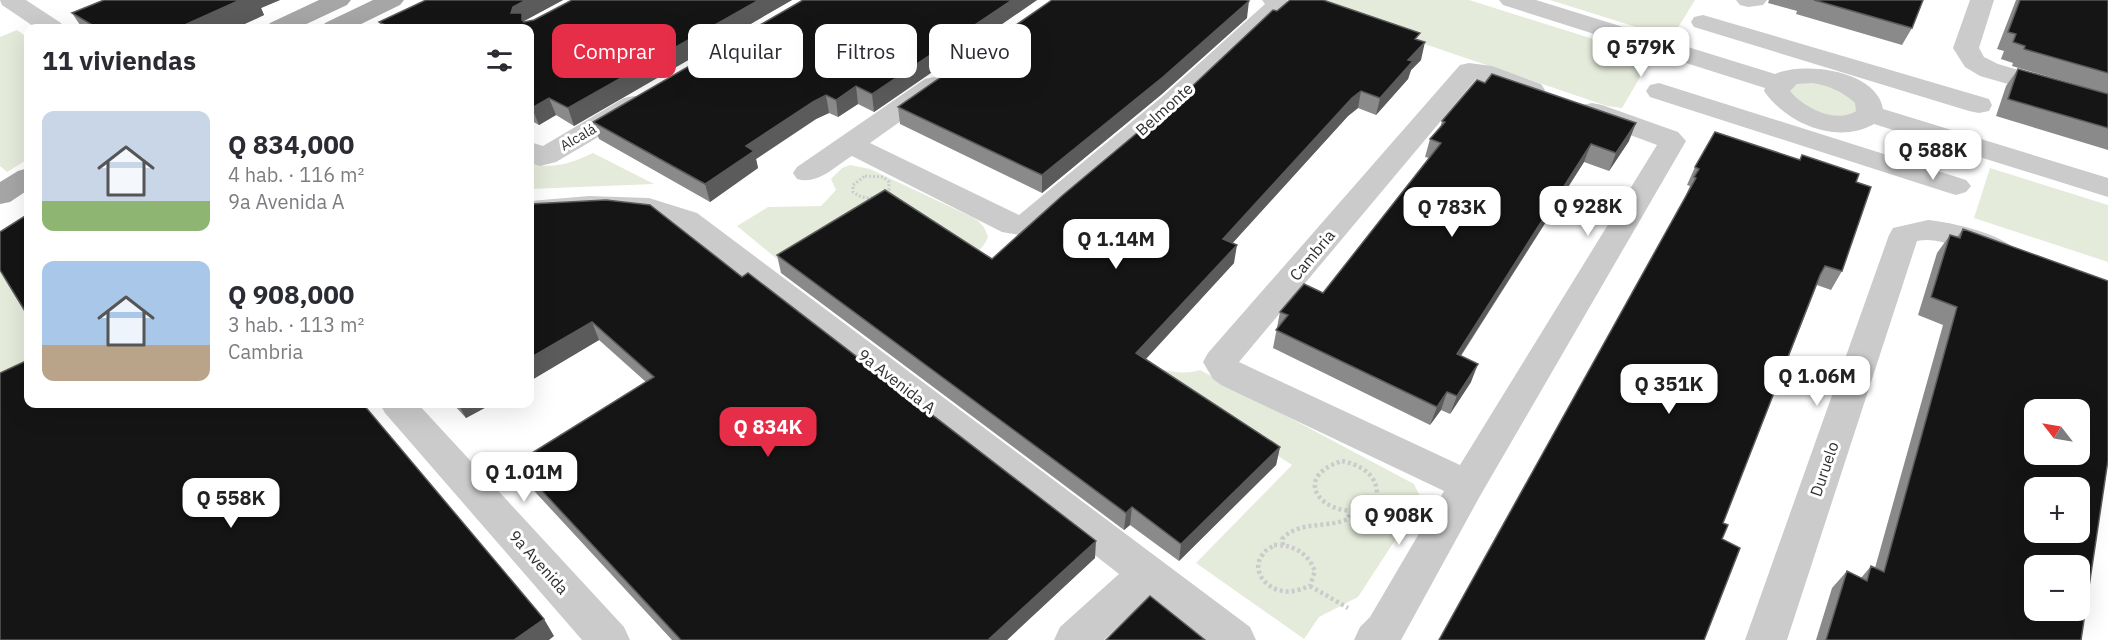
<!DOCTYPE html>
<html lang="es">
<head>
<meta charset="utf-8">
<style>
	:root { --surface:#fff; --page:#f2f2f3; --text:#2b2b33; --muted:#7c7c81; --accent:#e62e49 }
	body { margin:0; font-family:"IBM Plex Sans",sans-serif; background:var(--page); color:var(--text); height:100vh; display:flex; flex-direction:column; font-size:22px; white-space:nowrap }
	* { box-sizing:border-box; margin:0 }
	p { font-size:20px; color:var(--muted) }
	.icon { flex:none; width:33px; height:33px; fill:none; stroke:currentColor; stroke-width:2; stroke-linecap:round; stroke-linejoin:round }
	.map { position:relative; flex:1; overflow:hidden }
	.sheet { position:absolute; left:24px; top:24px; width:510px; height:384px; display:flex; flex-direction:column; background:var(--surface); border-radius:12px; box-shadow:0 6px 24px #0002 }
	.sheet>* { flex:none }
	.hud { position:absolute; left:552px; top:24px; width:570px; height:54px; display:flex; gap:12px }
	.needle { width:39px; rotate:301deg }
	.fabs { position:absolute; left:2024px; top:399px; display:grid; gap:12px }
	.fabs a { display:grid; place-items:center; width:66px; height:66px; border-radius:12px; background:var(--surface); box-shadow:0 6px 24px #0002; font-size:30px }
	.price { position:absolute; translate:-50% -51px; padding:0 14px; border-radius:12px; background:#fff; color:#222; font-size:20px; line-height:39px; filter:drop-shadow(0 2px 3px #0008) }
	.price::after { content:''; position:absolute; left:50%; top:36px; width:18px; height:14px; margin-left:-9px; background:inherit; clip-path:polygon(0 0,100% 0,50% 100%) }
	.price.selected { background:var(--accent); color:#fff }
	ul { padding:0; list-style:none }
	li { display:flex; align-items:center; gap:18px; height:150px; padding:0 18px }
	li span { display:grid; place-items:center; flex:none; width:168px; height:120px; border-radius:12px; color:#555 }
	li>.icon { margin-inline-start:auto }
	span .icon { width:72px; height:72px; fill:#fffc; stroke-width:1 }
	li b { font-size:26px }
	h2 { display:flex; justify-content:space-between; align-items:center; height:72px; padding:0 18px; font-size:26px }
	.chip { padding:0 21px; border-radius:12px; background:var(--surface); box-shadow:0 6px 24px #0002; font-size:21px; line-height:54px }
	.chip.selected { background:var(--accent); color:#fff }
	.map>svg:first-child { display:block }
	.green { fill:#e5ebdb }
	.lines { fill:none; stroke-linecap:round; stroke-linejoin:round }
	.path-far1 { stroke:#cbcbcb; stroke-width:3; stroke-dasharray:2 2; stroke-linecap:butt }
	.path { stroke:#cbcbcb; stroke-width:4.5; stroke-dasharray:3 3; stroke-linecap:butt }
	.minor { fill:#cbcbcb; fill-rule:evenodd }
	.major { fill:#a6a6a6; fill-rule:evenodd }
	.wall { fill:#8a8a8a }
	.shaded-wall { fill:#5b5b5b }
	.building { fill:#151515; stroke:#5b5b5b; stroke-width:1.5; fill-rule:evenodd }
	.labels { text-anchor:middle; stroke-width:6; stroke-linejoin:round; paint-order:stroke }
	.far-street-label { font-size:14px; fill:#2e2e2e; stroke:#fff }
	.street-label { font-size:16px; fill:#2e2e2e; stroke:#fff }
</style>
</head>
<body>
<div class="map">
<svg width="2108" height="640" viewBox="0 0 2108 640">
	<rect width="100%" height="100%" fill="#fff"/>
	<path class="green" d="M1295 0H1469L1641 54 1649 62 1622 108 1607 106Z
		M1550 0H1695L1674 34 1665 36Z
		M17 30 28 38V159L7 172 0 166V37Z
		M1804 80 1846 90 1859 108C1850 120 1826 118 1813 112 1805 109 1797 101 1789 95L1791 85Z
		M593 153 654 184 530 189V163C552 170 572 163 593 153Z
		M850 165 870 169 972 217C981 222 985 227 988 237 984 246 980 251 971 257L788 268 737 226 768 207 821 206 836 190 831 179 842 168Z
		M1990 168 2108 205V262L1974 218Z
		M0 268 28 316V385L0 399Z
		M1139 366C1163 367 1175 377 1200 370L1414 484 1420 496 1403 528 1358 597 1319 617 1304 639 1196 563 1292 465Z"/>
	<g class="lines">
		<path class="path-far1" d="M865 176 883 177 889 182V190C875 198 867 202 853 192V185Z"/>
		<path class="path" d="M1342 461C1360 465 1378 474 1377 496L1370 506C1333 525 1283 480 1342 461Z
			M1274 545C1294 545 1307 552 1315 571L1310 586C1301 589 1292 593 1283 591 1266 589 1250 570 1263 554 1265 550 1271 548 1274 545Z
			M1283 545 1282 539C1300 520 1325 529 1348 519L1350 512
			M1310 586 1348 608"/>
		<path class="minor" d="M0 0H26L61 23 64 28H36L2 5Z
			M1262 0H1287L1290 5 1183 108 1036 233 1025 236 1002 232 852 156C834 167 818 185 797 179L793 173 797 167 925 79 934 77 943 79 947 85 943 91 870 143 1019 215 1163 96 1265 4Z
			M1499 0H1536L1775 74C1804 61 1877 70 1883 109L2108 178V197L1874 124C1837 145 1787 124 1764 91L1765 88 1503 5ZM1812 83C1828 85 1843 92 1855 103L1856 111C1836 124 1804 108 1790 91L1797 84Z
			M1736 0H1767L1763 5 1748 7 1740 5Z
			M1970 0H1994L1979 48 1984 57 1998 64 2108 96V113L1980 76 1965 67 1953 48Z
			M1703 15 1989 99 1992 105 1989 111 1979 113 1969 111 1694 27 1691 22 1694 17Z
			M1469 63 1492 66 1541 84 1545 90 1541 96 1532 98 1476 79 1239 362 1460 465 1657 145 1582 117 1578 111 1582 105 1592 103 1602 105 1678 132 1686 141 1480 496 1401 640H1354L1360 627 1370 617 1444 491 1221 385 1213 379 1203 362 1208 353 1460 65Z
			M1659 83 1966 180 1971 186 1966 192 1956 195 1946 192 1650 97 1646 91 1650 85Z
			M634 96 644 98 647 104 644 110 556 162 540 166 530 163V142L543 146 624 98Z
			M589 196 649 198 697 213 1250 627 1256 640H1203L1149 597 1104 640H1054L1060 627 1119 574 675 227C628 207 579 218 530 219V201Z
			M1928 220C1950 222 2005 234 2017 252L2012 259C1981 268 1953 234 1917 241L1787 640H1745L1889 235 1893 228Z
			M380 404H418L624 627 630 640H582L385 413Z"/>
		<path class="major" d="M319 0H351L347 5 298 28H267L270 23Z
			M373 0H404L400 5 353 28H322L325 23Z
			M28 168V190L10 202 0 204V182L18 171Z"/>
	</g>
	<path class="wall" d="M104 0H280L261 8 264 15 236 28H82L72 13Z
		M426 0H563L524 21 525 22 534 20 572 0H792L574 126 556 115 539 125 530 120V28H382L379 22Z
		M803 0H1037L874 112 858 104 838 117 829 113 816 119 756 159 758 168 710 202 599 139 593 122Z
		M1769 0H1923L1912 28 1902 45 1796 14 1797 11 1768 3Z
		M2016 0H2108V150L1996 116 2006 86 2018 69 2105 93 2012 66 2013 63 2001 59 2004 51 1997 49Z
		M1277 11 1418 40 1421 60 1411 70 1408 79 1376 115 1358 108 1348 116 1232 243 1234 263 1145 359 1280 447 1276 465 1179 561 1130 525 1124 530 781 273 777 255 992 259 1186 92Z
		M1247 18 1162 94 1042 193 900 124 898 107Z
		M1442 121 1629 141 1609 171 1584 162 1461 356 1471 382 1450 414 1441 410 1430 425 1273 348 1280 312 1323 293 1429 158 1425 157 1430 139 1440 128Z
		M1695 167 1856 182 1842 271 1831 290 1817 285 1723 523 1722 539 1704 640 1686 195 1690 186 1687 185Z
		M530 204 1095 558 1007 640H672L525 481 516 463 646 382 599 340 530 381Z
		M1963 229 2081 640H1816L1832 588 1847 571 1861 578 1871 566 1875 568 1943 325 1918 315 1937 253 1950 235 1957 237Z
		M453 404H492L466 418Z"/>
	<path class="shaded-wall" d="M240 0H280L261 8 264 15 236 28H178Z
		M526 0H563L524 21 527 28 511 13 513 7Z
		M759 0H792L574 126 568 108Z
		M1012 0H1037L874 112 872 94Z
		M1249 1 1247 18 1162 94 1042 193V175Z
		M1425 42 1421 60 1411 70 1408 79 1376 115 1380 98 1408 60Z
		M856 86 858 104 838 117 836 100Z
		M1361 91 1358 108 1348 116 1220 257 1223 239 1352 98Z
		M826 95 829 113 816 119 756 159 758 168 710 202 705 184 746 146 813 102Z
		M549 98 556 115 539 125 532 108Z
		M1636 123 1629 141 1609 171 1616 153Z
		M1591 144 1584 162 1450 372 1457 354Z
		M1237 245 1234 263 1135 371 1136 353Z
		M592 322 599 340 530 381V358Z
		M1478 364 1471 382 1450 414 1457 396Z
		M1447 392 1441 410 1430 425 1437 407Z
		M458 404H492L466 418Z
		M1280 447 1276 465 1179 561 1181 544Z
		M1132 507 1130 525 1124 530 1126 513Z
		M1096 541 1095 558 1007 640H988Z
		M544 619 554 636 549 640H514Z"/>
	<path class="building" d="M104 0H240L178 28H97L72 13Z
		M426 0H526L513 7 511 13H522V20L524 22 534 20 572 0H759L568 108 549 98 532 108 530 106V28H391L379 22Z
		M803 0H1012L872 94 856 86 836 100 826 95 813 102 746 146 754 151 705 184 593 122Z
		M1052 0H1246L1249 1 1163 77 1042 175 898 107Z
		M1290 0H1323L1420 33 1415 39 1425 42 1408 60 1413 61 1380 98 1361 91 1352 98 1223 239 1237 245 1136 353 1280 447 1181 544 1132 507 1126 513 777 255 885 190 992 259 1063 195 1186 92 1273 10 1277 11Z
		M1814 0H1923L1912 28Z
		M2020 0H2108V73L2024 49 2025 46 2013 42 2016 34 2008 32Z
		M2018 69 2108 94V128L2008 99Z
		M1492 74 1636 123 1616 153 1591 144 1457 354 1478 364 1457 396 1447 392 1437 407 1276 330 1288 315 1280 312 1304 284 1323 293 1441 143 1430 139 1445 122 1442 121 1477 80 1485 83Z
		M1715 132 1800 160 1802 155 1859 174 1856 182 1871 187 1842 271 1825 266 1820 275 1723 523 1728 525 1722 539 1740 548 1704 640H1439L1696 178 1694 177 1699 169 1695 167Z
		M606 200 650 205 742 277 748 273 1096 541 988 640H681L516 463 654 377 592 322 530 358V204Z
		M28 214V321L26 317 28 316 0 270V232Z
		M1963 229 2108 281V460L2081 640H1826L1847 571 1867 581 1871 566 1884 572 1957 307 1931 297 1950 235 1960 238ZM2034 410H2079V454H2034ZM2034 488H2079V532H2034ZM2034 566H2079V610H2034Z
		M28 360V404H363L544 619 514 640H0V373Z
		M1150 596 1205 640H1106Z"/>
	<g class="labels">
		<g class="far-street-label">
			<text transform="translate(578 137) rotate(-30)" y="5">Alcalá</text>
		</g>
		<g class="street-label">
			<text transform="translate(1164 109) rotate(-42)" y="6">Belmonte</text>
			<text transform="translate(1312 255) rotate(-50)" y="6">Cambria</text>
			<text transform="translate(897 381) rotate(38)" y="6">9a Avenida A</text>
			<text transform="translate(1824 469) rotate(-71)" y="6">Duruelo</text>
			<text transform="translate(539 562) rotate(48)" y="6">9a Avenida</text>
		</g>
	</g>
</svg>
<div class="fabs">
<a><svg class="needle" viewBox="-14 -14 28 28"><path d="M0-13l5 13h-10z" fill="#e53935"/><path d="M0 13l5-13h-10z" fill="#7c7c81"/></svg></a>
<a>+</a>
<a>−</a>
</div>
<b class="price" style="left:1641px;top:78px">Q 579K</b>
<b class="price" style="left:1933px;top:181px">Q 588K</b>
<b class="price" style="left:1588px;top:237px">Q 928K</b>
<b class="price" style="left:1452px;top:238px">Q 783K</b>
<b class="price" style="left:1116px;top:270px">Q 1.14M</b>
<b class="price" style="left:1817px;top:407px">Q 1.06M</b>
<b class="price" style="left:1669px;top:415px">Q 351K</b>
<b class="price selected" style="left:768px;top:458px">Q 834K</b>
<b class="price" style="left:524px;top:503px">Q 1.01M</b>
<b class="price" style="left:231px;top:529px">Q 558K</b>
<b class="price" style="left:1399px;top:546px">Q 908K</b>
<div class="hud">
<a class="chip selected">Comprar</a>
<a class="chip">Alquilar</a>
<a class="chip">Filtros</a>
<a class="chip">Nuevo</a>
</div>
<section class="sheet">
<h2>11 viviendas<svg class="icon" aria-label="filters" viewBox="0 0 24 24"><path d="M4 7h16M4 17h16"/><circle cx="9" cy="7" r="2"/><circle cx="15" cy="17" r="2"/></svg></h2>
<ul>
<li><span style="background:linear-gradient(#c9d6e8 75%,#8fb573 0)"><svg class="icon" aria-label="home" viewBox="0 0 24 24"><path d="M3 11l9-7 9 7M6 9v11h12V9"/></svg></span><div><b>Q 834,000</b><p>4 hab. · 116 m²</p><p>9a Avenida A</p></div></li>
<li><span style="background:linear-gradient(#a9c7e8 70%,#b9a48a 0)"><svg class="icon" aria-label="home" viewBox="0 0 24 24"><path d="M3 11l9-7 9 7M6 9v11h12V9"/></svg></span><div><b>Q 908,000</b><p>3 hab. · 113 m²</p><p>Cambria</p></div></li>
</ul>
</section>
</div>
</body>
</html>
